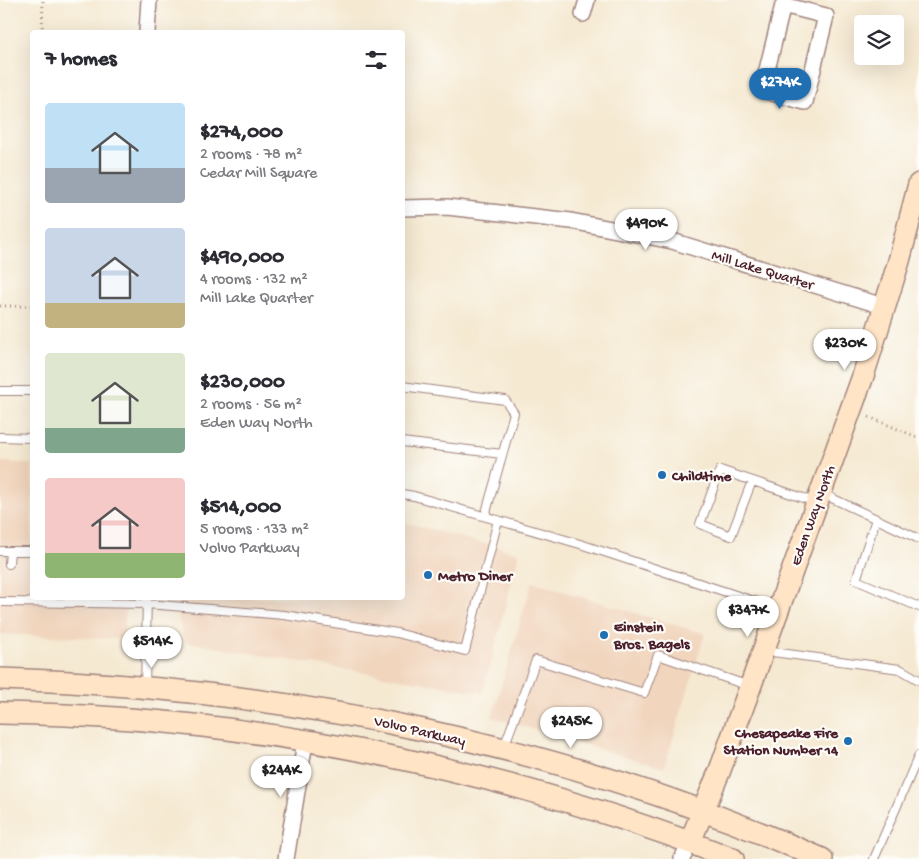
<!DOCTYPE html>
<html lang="en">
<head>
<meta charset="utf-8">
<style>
	:root { --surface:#fff; --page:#f7f7f7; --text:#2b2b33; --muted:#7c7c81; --accent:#1f6fb2 }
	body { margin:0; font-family:"Gochi Hand",sans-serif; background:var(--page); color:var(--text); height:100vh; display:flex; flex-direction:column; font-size:19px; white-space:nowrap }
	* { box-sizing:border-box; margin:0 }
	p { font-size:16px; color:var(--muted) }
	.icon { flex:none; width:28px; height:28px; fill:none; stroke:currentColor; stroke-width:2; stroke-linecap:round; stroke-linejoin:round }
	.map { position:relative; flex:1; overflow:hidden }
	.panel { position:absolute; left:30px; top:30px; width:375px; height:570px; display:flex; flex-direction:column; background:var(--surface); border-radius:5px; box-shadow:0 5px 20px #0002 }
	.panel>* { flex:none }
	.buttons { position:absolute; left:854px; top:15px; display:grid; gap:10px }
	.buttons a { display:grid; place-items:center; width:50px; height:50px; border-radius:5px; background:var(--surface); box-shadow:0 5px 20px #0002; font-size:25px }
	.price { position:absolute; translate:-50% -42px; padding:0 11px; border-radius:18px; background:#fff; color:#222; font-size:16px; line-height:32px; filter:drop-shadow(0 1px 2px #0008) }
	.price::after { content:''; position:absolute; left:50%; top:30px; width:15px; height:11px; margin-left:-8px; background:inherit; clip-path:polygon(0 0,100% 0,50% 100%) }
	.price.on { background:var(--accent); color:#fff }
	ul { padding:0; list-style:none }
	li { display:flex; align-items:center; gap:15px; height:125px; padding:0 15px }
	li span { display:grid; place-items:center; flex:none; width:140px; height:100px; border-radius:5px; color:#555 }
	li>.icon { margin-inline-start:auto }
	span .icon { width:60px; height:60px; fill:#fffc; stroke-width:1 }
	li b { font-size:21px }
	h2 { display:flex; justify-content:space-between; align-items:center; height:60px; padding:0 15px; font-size:21px }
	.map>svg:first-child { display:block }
	.built { fill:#f1d5bd }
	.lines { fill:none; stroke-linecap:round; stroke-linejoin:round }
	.lane-casing { stroke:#a0847e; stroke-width:10 }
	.street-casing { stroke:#a0847e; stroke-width:18 }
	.secondary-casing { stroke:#a0847e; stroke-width:24 }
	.path { stroke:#a0847e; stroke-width:3; stroke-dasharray:1 4; stroke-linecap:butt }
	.lane { stroke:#fff; stroke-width:8 }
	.street { stroke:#fff; stroke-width:15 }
	.secondary { stroke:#ffe4c6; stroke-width:21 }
	.poi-dot { fill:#1f6fb2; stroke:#fdfcf7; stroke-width:2 }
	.labels { text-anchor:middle; stroke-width:4.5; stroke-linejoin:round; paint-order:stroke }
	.street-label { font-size:15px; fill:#4a1f2b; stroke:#fdfcf7 }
	.poi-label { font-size:15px; font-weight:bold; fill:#4a1f2b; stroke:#fdfcf7; text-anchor:start }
</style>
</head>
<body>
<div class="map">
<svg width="919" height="859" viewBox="0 0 919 859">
	<rect width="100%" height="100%" fill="#fdfcf7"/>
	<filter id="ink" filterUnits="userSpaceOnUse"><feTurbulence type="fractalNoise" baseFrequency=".02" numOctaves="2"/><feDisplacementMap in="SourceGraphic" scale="10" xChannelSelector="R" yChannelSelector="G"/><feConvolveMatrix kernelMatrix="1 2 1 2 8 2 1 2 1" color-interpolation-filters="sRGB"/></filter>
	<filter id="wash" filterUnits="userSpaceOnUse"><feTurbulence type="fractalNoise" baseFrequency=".0096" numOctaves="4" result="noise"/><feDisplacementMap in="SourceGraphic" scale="20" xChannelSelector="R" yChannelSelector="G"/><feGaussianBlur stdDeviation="1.12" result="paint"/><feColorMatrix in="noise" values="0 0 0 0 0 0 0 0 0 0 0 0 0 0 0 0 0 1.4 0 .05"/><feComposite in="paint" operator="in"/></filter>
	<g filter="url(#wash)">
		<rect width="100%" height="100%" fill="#f5e9d2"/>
		<path class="built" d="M0 462 32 464V598H126L124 639 0 634Z
			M403 522 519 553 483 693 185 642 173 598H402Z
			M532 582 705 634 664 768 492 717Z"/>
	</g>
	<g filter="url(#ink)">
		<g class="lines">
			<defs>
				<path id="lane" d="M402 386 505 400 514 413 485 516
					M0 391H32
					M0 437 32 438
					M402 442 502 454
					M752 481 731 536 700 524 720 470 815 502
					M821 493 919 539
					M402 494 414 496 580 544 778 609
					M876 519 856 580 919 607
					M0 551H32
					M9 564 10 551
					M88 598V603L147 604 284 615 397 633 465 651 498 520
					M0 602 88 603
					M765 651 900 669 919 680
					M145 687 147 598
					M504 747 536 660 644 693 658 655 749 686
					M874 859 919 755"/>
				<path id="street" d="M783 5 826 16 805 102 762 90Z
					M583 14 587 0
					M147 32 149 0
					M402 208 447 207 571 221 672 241 886 307
					M286 859 305 742
					M682 859 690 842"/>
				<path id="secondary" d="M0 679C282 687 564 745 822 859
					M0 713C248 716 503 768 733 859
					M690 842 720 770 863 376 899 261 919 184"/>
			</defs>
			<use href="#lane" class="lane-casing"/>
			<use href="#street" class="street-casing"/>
			<use href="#secondary" class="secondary-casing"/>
			<path class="path" d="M42 32 43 0
				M0 306H32
				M869 417 919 438"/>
			<use href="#lane" class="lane"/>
			<use href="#street" class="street"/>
			<use href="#secondary" class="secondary"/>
		</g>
	</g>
	<g class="poi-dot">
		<circle cx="662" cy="475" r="5"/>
		<circle cx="428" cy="575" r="5"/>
		<circle cx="604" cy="635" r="5"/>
		<circle cx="848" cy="741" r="5"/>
	</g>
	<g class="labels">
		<g class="street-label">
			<text transform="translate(763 269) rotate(17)" y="5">Mill Lake Quarter</text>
			<text transform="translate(812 515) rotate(-70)" y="5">Eden Way North</text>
			<text transform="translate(420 730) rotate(13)" y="5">Volvo Parkway</text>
		</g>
		<g class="poi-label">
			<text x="672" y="480">Childtime</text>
			<text x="438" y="580">Metro Diner</text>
			<text x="614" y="631">Einstein<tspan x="614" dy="17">Bros. Bagels</tspan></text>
			<text x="838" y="737" text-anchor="end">Chesapeake Fire<tspan x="838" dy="17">Station Number 14</tspan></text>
		</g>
	</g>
</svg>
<div class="buttons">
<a><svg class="icon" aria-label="layers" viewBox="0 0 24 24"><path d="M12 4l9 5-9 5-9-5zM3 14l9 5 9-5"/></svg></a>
</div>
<b class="price on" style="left:780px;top:110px">$274K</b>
<b class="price" style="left:646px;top:251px">$490K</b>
<b class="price" style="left:845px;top:371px">$230K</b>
<b class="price" style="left:748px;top:638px">$347K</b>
<b class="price" style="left:152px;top:669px">$514K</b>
<b class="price" style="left:571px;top:749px">$245K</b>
<b class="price" style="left:281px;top:798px">$244K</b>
<section class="panel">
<h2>7 homes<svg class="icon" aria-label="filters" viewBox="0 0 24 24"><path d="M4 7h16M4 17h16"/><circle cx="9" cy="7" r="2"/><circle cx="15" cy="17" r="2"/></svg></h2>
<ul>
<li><span style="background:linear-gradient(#bfe0f5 65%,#9aa5b1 0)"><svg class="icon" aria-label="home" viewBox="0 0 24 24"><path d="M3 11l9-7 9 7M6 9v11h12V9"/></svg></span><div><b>$274,000</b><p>2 rooms · 78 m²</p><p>Cedar Mill Square</p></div></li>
<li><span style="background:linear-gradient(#c9d6e8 75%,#c2b280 0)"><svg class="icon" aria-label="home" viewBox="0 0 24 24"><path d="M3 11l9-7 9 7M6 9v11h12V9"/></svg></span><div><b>$490,000</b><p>4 rooms · 132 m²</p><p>Mill Lake Quarter</p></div></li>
<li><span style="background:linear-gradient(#dfe7d0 75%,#7fa58c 0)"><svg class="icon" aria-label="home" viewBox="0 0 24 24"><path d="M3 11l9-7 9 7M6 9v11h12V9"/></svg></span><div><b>$230,000</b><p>2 rooms · 56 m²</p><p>Eden Way North</p></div></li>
<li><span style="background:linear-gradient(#f6c9c9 75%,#8fb573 0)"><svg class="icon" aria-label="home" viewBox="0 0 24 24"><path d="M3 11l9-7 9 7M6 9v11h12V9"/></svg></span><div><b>$514,000</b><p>5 rooms · 133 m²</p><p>Volvo Parkway</p></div></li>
</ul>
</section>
</div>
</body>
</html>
